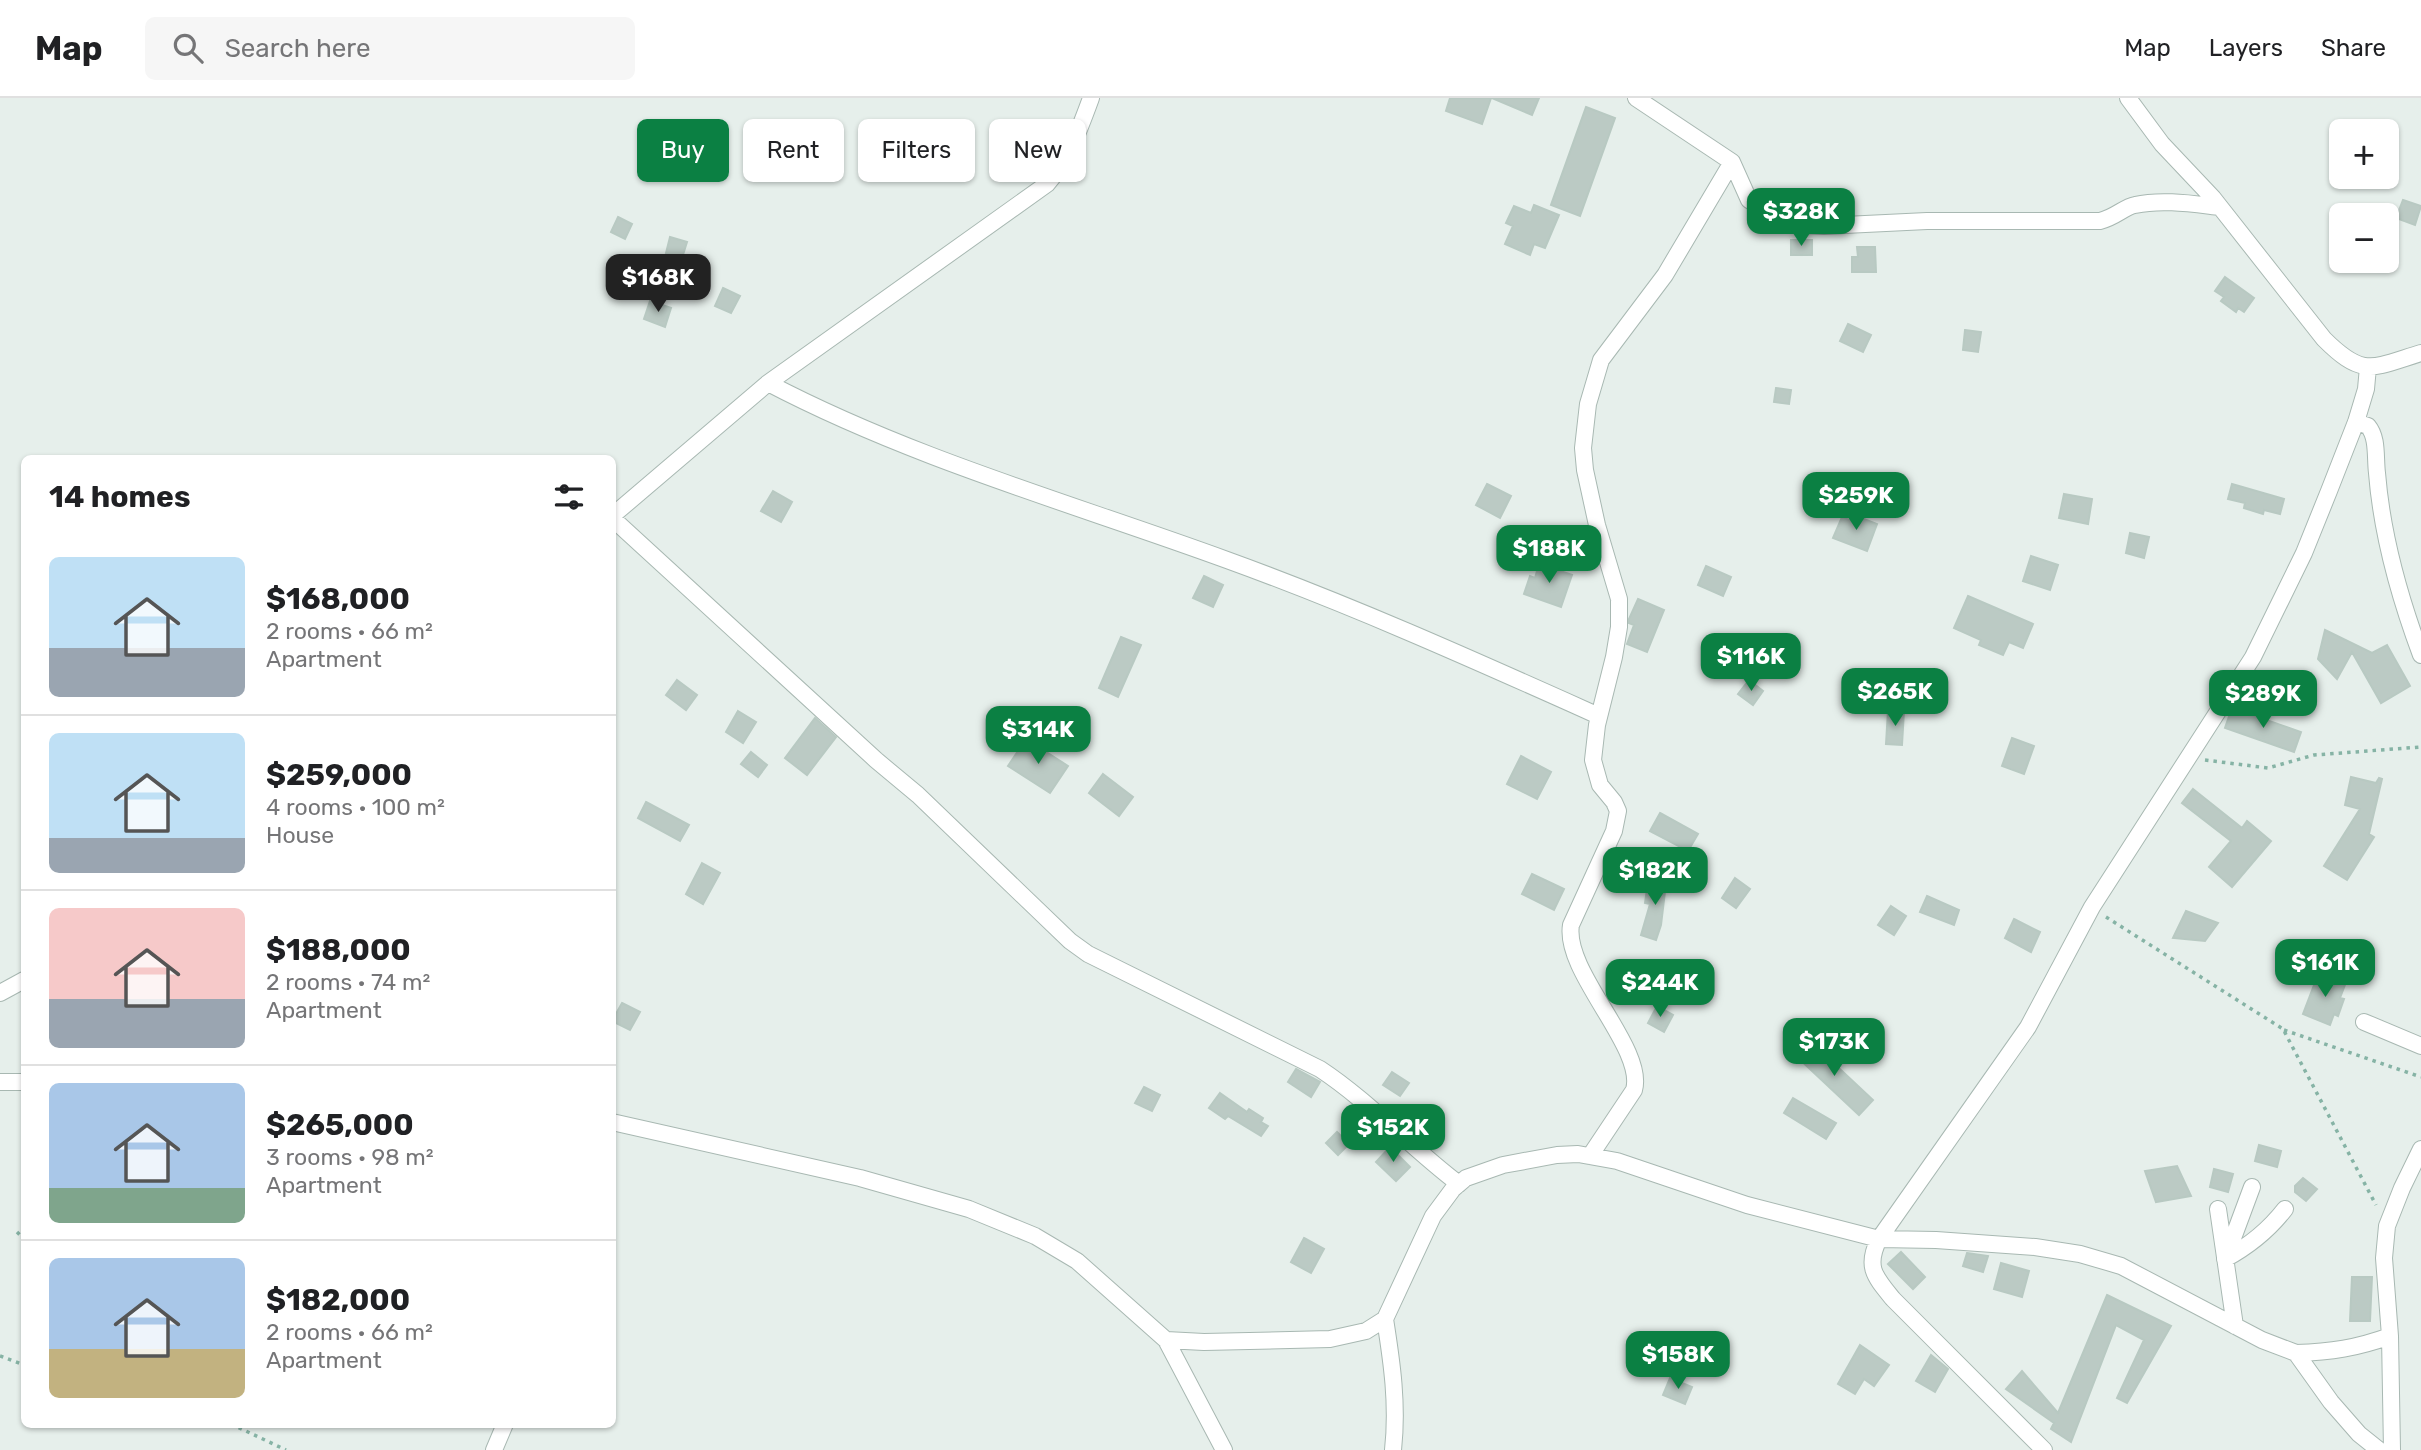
<!DOCTYPE html>
<html lang="en">
<head>
<meta charset="utf-8">
<style>
	:root { --surface:#fff; --page:#f6f6f6; --text:#202124; --muted:#757577; --line:#e0e0e0; --accent:#0b8043 }
	body { margin:0; font-family:Rubik,sans-serif; background:var(--page); color:var(--text); height:100vh; display:flex; flex-direction:column; font-size:26px; white-space:nowrap }
	* { box-sizing:border-box; margin:0 }
	p { font-size:23px; color:var(--muted) }
	.icon { flex:none; width:38px; height:38px; fill:none; stroke:currentColor; stroke-width:2; stroke-linecap:round; stroke-linejoin:round }
	.map { position:relative; flex:1; overflow:hidden }
	.panel { position:absolute; left:21px; top:357px; width:595px; height:973px; display:flex; flex-direction:column; background:var(--surface); border-radius:10px; box-shadow:0 2px 5px #0004 }
	.panel>* { flex:none }
	.banner { position:absolute; left:637px; top:21px; width:665px; height:63px; display:flex; gap:14px }
	.buttons { position:absolute; left:2329px; top:21px; display:grid; gap:14px }
	.buttons a { display:grid; place-items:center; width:70px; height:70px; border-radius:10px; background:var(--surface); box-shadow:0 2px 5px #0004; font-size:35px }
	.price { position:absolute; translate:-50% -60px; padding:0 16px; border-radius:14px; background:var(--accent); color:#fff; font-size:23px; line-height:46px; filter:drop-shadow(0 2px 4px #0008) }
	.price::after { content:''; position:absolute; left:50%; top:42px; width:21px; height:16px; margin-left:-10px; background:inherit; clip-path:polygon(0 0,100% 0,50% 100%) }
	.price.on { background:#222; color:#fff }
	ul { padding:0; list-style:none }
	li { display:flex; align-items:center; gap:21px; height:175px; padding:0 28px }
	li+li { border-top:2px solid var(--line) }
	li span { display:grid; place-items:center; flex:none; width:196px; height:140px; border-radius:10px; color:#555 }
	li>.icon { margin-inline-start:auto }
	span .icon { width:84px; height:84px; fill:#fffc; stroke-width:1 }
	li b { font-size:30px }
	h2 { display:flex; justify-content:space-between; align-items:center; height:84px; padding:0 28px; font-size:30px }
	.tag { padding:0 24px; border-radius:10px; background:var(--surface); box-shadow:0 2px 5px #0004; font-size:24px; line-height:63px }
	.tag.on { background:var(--accent); color:#fff }
	header { display:flex; align-items:center; gap:42px; box-sizing:border-box; height:98px; padding:0 35px; background:var(--surface); border-bottom:2px solid var(--line) }
	header strong { font-size:33px }
	nav { display:flex; gap:38px; margin-inline-start:auto; font-size:24px }
	.search { width:490px; height:63px; background:var(--page); display:flex; align-items:center; gap:18px; box-sizing:border-box; padding:0 24px; border-radius:10px; color:var(--muted); font-size:26px }
	.map>svg:first-child { display:block }
	.building { fill:#bbcac4; stroke:#b8c9c2; stroke-width:2 }
	.lines { fill:none; stroke-linecap:round; stroke-linejoin:round }
	.minor-casing { stroke:#a8b8b2; stroke-width:18 }
	.path { stroke:#86b3a5; stroke-width:3.5; stroke-dasharray:3.5 5; stroke-linecap:butt }
	.minor { stroke:#fff; stroke-width:16 }
</style>
</head>
<body>
<header>
<strong>Map</strong>
<div class="search"><svg class="icon" aria-label="search" viewBox="0 0 24 24"><circle cx="10" cy="10" r="6"/><path d="M15 15l6 6"/></svg>Search here</div>
<nav><a>Map</a><a>Layers</a><a>Share</a></nav>
</header>
<div class="map">
<svg width="2421" height="1352" viewBox="0 0 2421 1352">
	<rect width="100%" height="100%" fill="#e6efeb"/>
	<path class="building" d="M1450 0H1491L1482 26 1446 13Z
		M1492 0H1539L1532 17Z
		M1586 9 1615 20 1580 118 1551 107Z
		M2403 102 2421 108 2415 127 2396 120Z
		M1534 107 1559 117 1545 150 1534 146 1530 157 1505 146 1513 128 1506 125 1514 108 1531 115Z
		M618 119 632 126 625 141 611 134Z
		M670 139 687 144 682 160 666 155Z
		M1791 142H1812V157H1791Z
		M1857 149H1875L1876 174H1852V159H1858Z
		M2225 179 2254 200 2244 214 2238 210 2236 214 2221 203 2224 199 2215 193Z
		M723 190 740 198 731 215 715 208Z
		M650 203 671 210 665 229 644 221Z
		M1848 226 1871 237 1863 254 1840 243Z
		M1965 232 1981 234 1978 254 1963 252Z
		M1776 290 1791 292 1789 306 1774 304Z
		M1487 386 1511 398 1500 420 1476 407Z
		M2232 386 2284 401 2280 416 2264 412 2263 416 2244 410 2245 405 2228 401Z
		M773 393 792 404 781 424 761 413Z
		M2064 396 2092 401 2088 426 2059 420Z
		M1856 418 1877 426 1867 453 1833 440 1842 419 1854 424Z
		M2130 435 2149 439 2144 460 2126 455Z
		M2031 458 2058 467 2050 492 2023 483Z
		M1539 466 1572 477 1561 509 1524 496 1530 478 1535 480Z
		M1706 468 1731 479 1723 498 1698 487Z
		M1204 478 1223 487 1213 509 1193 500Z
		M1968 498 2033 526 2023 550 2009 544 2003 557 1979 547 1981 542 1954 530Z
		M1638 501 1664 512 1647 554 1627 546 1634 527 1629 525V521Z
		M2325 532 2372 555 2387 547 2410 588 2381 605 2352 554 2337 581 2318 561Z
		M1121 539 1141 547 1118 599 1099 590Z
		M677 582 697 597 686 612 666 597Z
		M1749 582 1763 593 1753 607 1738 596Z
		M2232 610 2301 634 2294 654 2225 630Z
		M1888 612 1904 613 1902 647 1886 646Z
		M738 613 756 624 743 645 726 634Z
		M815 620 836 639 807 677 785 660Z
		M2012 640 2034 648 2024 676 2002 668Z
		M1026 641 1068 668 1050 695 1008 668Z
		M751 654 767 667 758 679 741 666Z
		M1521 658 1551 674 1537 701 1507 686Z
		M1103 676 1133 699 1119 718 1089 695Z
		M2351 679 2376 685 2379 680 2382 681 2369 736 2374 739 2347 782 2324 768 2360 711 2345 707Z
		M2193 691 2242 730 2247 723 2271 743 2232 789 2209 769 2231 743 2182 705Z
		M646 704 689 727 680 743 638 720Z
		M1660 715 1698 736 1688 753 1650 733Z
		M702 765 720 775 703 806 686 796Z
		M1611 765 1630 780 1619 793 1604 781Z
		M1660 775 1667 777 1661 827 1656 842 1641 837 1650 806 1645 805 1648 784 1656 785Z
		M1532 776 1564 791 1554 812 1522 796Z
		M1735 780 1750 791 1736 810 1722 800Z
		M1927 798 1959 812 1954 827 1920 814Z
		M1891 808 1906 818 1894 837 1878 827Z
		M2186 813 2218 825 2205 843 2173 840Z
		M2014 821 2040 834 2031 854 2005 840Z
		M1671 871 1686 873 1684 891 1669 889Z
		M2319 874 2346 884 2340 900 2344 901 2338 918 2334 916 2330 927 2303 916Z
		M622 905 640 914 630 932 612 923Z
		M1657 908 1673 917 1664 934 1648 925Z
		M1810 943 1873 1002 1859 1017 1796 958Z
		M1296 971 1320 984 1311 999 1288 984Z
		M1392 974 1409 985 1400 998 1383 987Z
		M1144 989 1160 997 1152 1013 1135 1005Z
		M1220 995 1247 1014 1249 1011 1263 1020 1261 1024 1268 1028 1261 1038 1228 1018 1225 1021 1209 1010Z
		M1793 1000 1836 1025 1826 1041 1784 1015Z
		M1337 1034 1349 1046 1338 1057 1326 1045Z
		M2259 1047 2281 1053 2277 1069 2255 1063Z
		M1390 1049 1410 1069 1396 1083 1376 1064Z
		M2177 1068 2191 1098 2156 1104 2145 1073Z
		M2214 1071 2233 1076 2228 1094 2210 1089Z
		M2303 1080 2317 1091 2306 1103 2295 1094V1088Z
		M1304 1140 1324 1151 1311 1175 1291 1164Z
		M1901 1154 1925 1179 1913 1191 1888 1166Z
		M1967 1155 1988 1158 1983 1174 1963 1168Z
		M2001 1165 2029 1173 2022 1199 1994 1191Z
		M2352 1179H2372L2370 1223H2350Z
		M2107 1197 2171 1228 2127 1305 2117 1300 2144 1242 2116 1227 2071 1344 2051 1331 2054 1325 2006 1291 2022 1273 2058 1315Z
		M1860 1247 1889 1267 1874 1288 1864 1281 1855 1296 1838 1286Z
		M1931 1257 1948 1271 1935 1294 1916 1283Z
		M1670 1280 1692 1289 1685 1306 1663 1297Z"/>
	<g class="lines">
		<defs>
			<path id="minor" d="M1636 0 1732 64 1749 102 1778 118 1804 127 1824 128 1927 123H2100C2116 119 2124 109 2135 107 2162 101 2193 106 2220 109
				M2128 0 2162 46 2213 100 2324 241C2363 280 2372 270 2421 255
				M768 285C913 361 1074 406 1227 462 1354 508 1476 563 1599 618
				M2356 324 2368 328C2378 340 2375 359 2377 375 2382 438 2399 498 2421 557
				M612 418 768 285 1047 86C1069 61 1080 30 1091 0
				M612 420 876 662 918 697 1070 843 1088 856 1320 971C1370 1004 1411 1050 1459 1086
				M0 895 24 882
				M2364 924 2421 948
				M0 984H24
				M612 1024 860 1080 969 1111 1035 1138 1077 1163 1166 1242 1204 1244 1330 1241 1366 1233 1385 1221 1433 1118 1453 1091 1466 1080 1503 1067 1557 1057 1578 1056 1617 1063 1747 1107 1879 1141 1936 1142 2035 1149 2080 1156 2121 1168 2262 1242 2296 1255 2331 1304 2359 1336 2379 1352
				M1590 1058 1634 992C1646 950 1563 874 1571 827L1614 733 1618 713 1614 704 1600 687 1593 662 1597 627 1614 559 1619 529V501L1597 427 1585 372 1583 350 1588 306 1601 262 1665 177 1732 64
				M2218 1111 2235 1228
				M2226 1159 2252 1089
				M2225 1161C2249 1148 2268 1133 2285 1111
				M1385 1221C1392 1265 1398 1307 1393 1352
				M1166 1242 1224 1352
				M2296 1255C2331 1254 2357 1250 2390 1238
				M494 1352 505 1326
				M2044 1352 1893 1201C1875 1179 1865 1169 1879 1141L2028 929 2092 809 2253 559 2304 455 2329 393 2356 324 2366 291 2368 269
				M2392 1352 2390 1238 2384 1160 2387 1128 2402 1090 2421 1051"/>
		</defs>
		<use href="#minor" class="minor-casing"/>
		<path class="path" d="M2205 662 2268 670 2314 657 2421 649
			M2106 819 2283 931 2376 1107
			M2284 932 2421 979
			M17 1134 24 1141
			M0 1258 24 1267
			M231 1326 286 1352"/>
		<use href="#minor" class="minor"/>
	</g>
</svg>
<div class="buttons">
<a>+</a>
<a>−</a>
</div>
<b class="price" style="left:1801px;top:150px">$328K</b>
<b class="price on" style="left:658px;top:216px">$168K</b>
<b class="price" style="left:1856px;top:434px">$259K</b>
<b class="price" style="left:1549px;top:487px">$188K</b>
<b class="price" style="left:1751px;top:595px">$116K</b>
<b class="price" style="left:1895px;top:630px">$265K</b>
<b class="price" style="left:2263px;top:632px">$289K</b>
<b class="price" style="left:1038px;top:668px">$314K</b>
<b class="price" style="left:1655px;top:809px">$182K</b>
<b class="price" style="left:2325px;top:901px">$161K</b>
<b class="price" style="left:1660px;top:921px">$244K</b>
<b class="price" style="left:1834px;top:980px">$173K</b>
<b class="price" style="left:1393px;top:1066px">$152K</b>
<b class="price" style="left:1678px;top:1293px">$158K</b>
<div class="banner">
<a class="tag on">Buy</a>
<a class="tag">Rent</a>
<a class="tag">Filters</a>
<a class="tag">New</a>
</div>
<section class="panel">
<h2>14 homes<svg class="icon" aria-label="filters" viewBox="0 0 24 24"><path d="M4 7h16M4 17h16"/><circle cx="9" cy="7" r="2"/><circle cx="15" cy="17" r="2"/></svg></h2>
<ul>
<li><span style="background:linear-gradient(#bfe0f5 65%,#9aa5b1 0)"><svg class="icon" aria-label="home" viewBox="0 0 24 24"><path d="M3 11l9-7 9 7M6 9v11h12V9"/></svg></span><div><b>$168,000</b><p>2 rooms · 66 m²</p><p>Apartment</p></div></li>
<li><span style="background:linear-gradient(#bfe0f5 75%,#9aa5b1 0)"><svg class="icon" aria-label="home" viewBox="0 0 24 24"><path d="M3 11l9-7 9 7M6 9v11h12V9"/></svg></span><div><b>$259,000</b><p>4 rooms · 100 m²</p><p>House</p></div></li>
<li><span style="background:linear-gradient(#f6c9c9 65%,#9aa5b1 0)"><svg class="icon" aria-label="home" viewBox="0 0 24 24"><path d="M3 11l9-7 9 7M6 9v11h12V9"/></svg></span><div><b>$188,000</b><p>2 rooms · 74 m²</p><p>Apartment</p></div></li>
<li><span style="background:linear-gradient(#a9c7e8 75%,#7fa58c 0)"><svg class="icon" aria-label="home" viewBox="0 0 24 24"><path d="M3 11l9-7 9 7M6 9v11h12V9"/></svg></span><div><b>$265,000</b><p>3 rooms · 98 m²</p><p>Apartment</p></div></li>
<li><span style="background:linear-gradient(#a9c7e8 65%,#c2b280 0)"><svg class="icon" aria-label="home" viewBox="0 0 24 24"><path d="M3 11l9-7 9 7M6 9v11h12V9"/></svg></span><div><b>$182,000</b><p>2 rooms · 66 m²</p><p>Apartment</p></div></li>
</ul>
</section>
</div>
</body>
</html>
